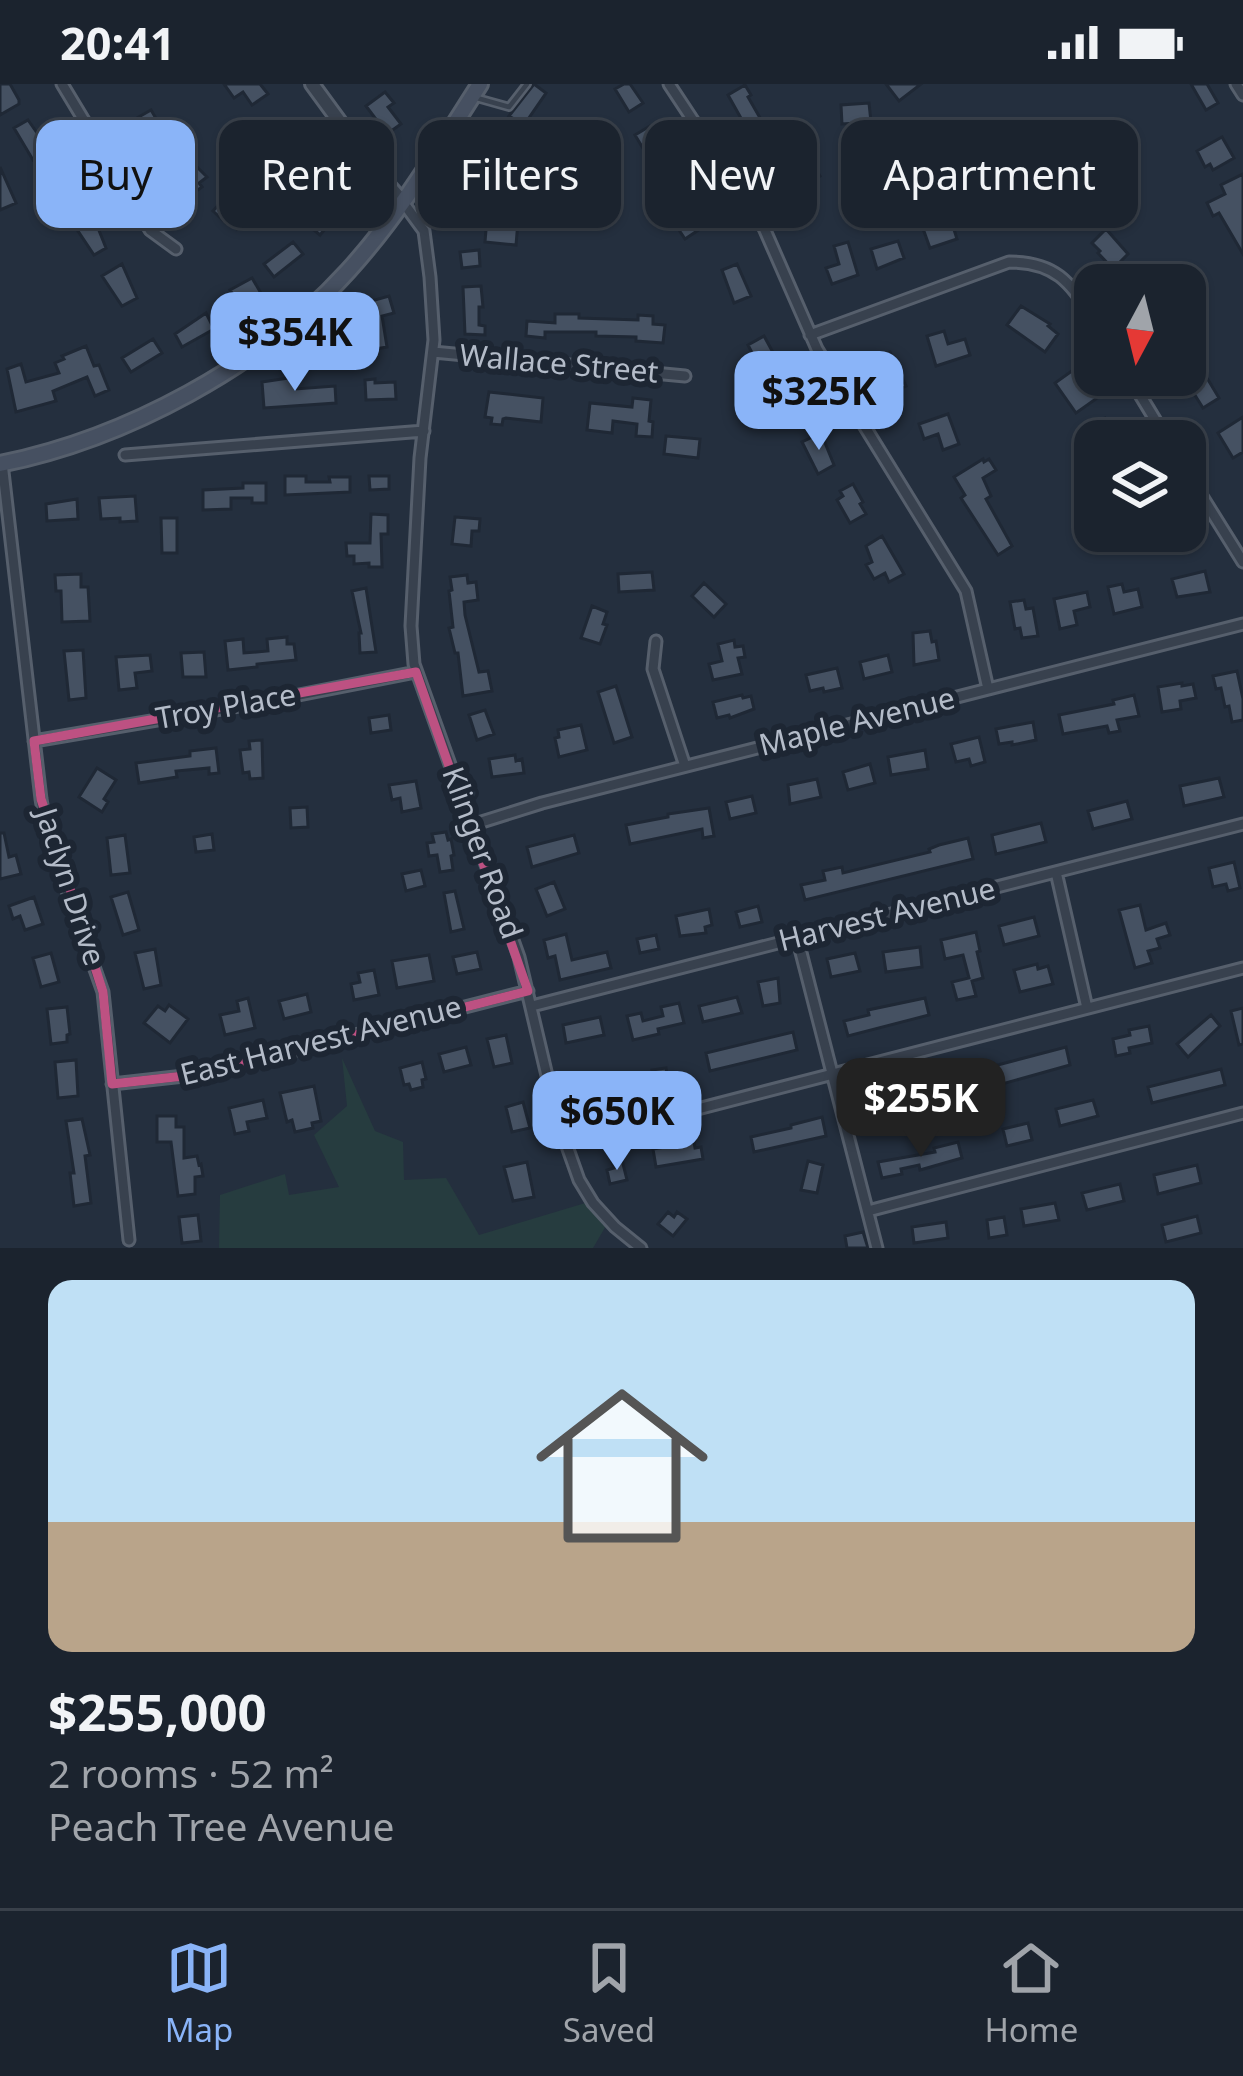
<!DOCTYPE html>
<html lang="en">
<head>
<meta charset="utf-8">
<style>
	:root { --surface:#1b232e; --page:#242b36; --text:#f1f3f6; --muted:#a0a4aa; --line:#39404a; --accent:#8ab4f8 }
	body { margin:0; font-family:"Noto Sans",sans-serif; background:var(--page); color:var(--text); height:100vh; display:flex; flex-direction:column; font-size:45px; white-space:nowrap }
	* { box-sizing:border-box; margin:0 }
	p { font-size:39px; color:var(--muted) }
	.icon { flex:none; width:66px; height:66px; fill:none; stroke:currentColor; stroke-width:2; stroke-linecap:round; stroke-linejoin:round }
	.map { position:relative; height:1164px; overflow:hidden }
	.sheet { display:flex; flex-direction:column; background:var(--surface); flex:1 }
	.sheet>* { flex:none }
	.top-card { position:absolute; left:36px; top:36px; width:1173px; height:108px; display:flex; gap:24px }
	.needle { width:78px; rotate:187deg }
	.controls { position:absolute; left:1074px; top:180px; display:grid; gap:24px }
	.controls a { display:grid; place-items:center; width:132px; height:132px; border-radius:24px; background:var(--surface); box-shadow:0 3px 9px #0004,0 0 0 3px var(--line); font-size:60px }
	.price { position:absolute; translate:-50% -102px; padding:0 27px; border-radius:24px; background:var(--accent); color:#111; font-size:39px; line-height:78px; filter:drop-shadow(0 3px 6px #0008) }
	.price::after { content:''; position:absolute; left:50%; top:72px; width:36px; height:27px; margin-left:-18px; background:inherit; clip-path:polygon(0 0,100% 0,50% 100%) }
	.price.current { background:#222; color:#fff }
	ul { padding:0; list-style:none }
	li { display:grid; align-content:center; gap:24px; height:636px; padding:0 48px }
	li+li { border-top:3px solid var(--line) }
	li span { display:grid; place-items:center; height:372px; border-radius:24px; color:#555 }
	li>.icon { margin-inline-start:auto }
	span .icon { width:216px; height:216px; fill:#fffc; stroke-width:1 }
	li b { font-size:51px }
	.pill { padding:0 42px; border-radius:24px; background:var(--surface); box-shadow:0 3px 9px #0004,0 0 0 3px var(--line); font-size:42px; line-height:108px }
	.pill.current { background:var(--accent); color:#111 }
	.status { display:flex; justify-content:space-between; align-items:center; height:84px; padding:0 60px; background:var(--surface); direction:ltr }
	.status svg { height:33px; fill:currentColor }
	.dock { display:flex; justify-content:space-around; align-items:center; height:168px; border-top:3px solid var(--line); background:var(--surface); font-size:33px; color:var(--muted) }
	.dock a { display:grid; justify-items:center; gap:6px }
	.dock .current { color:var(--accent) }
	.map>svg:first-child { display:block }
	.green { fill:#263c3f }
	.building { fill:#455162; stroke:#1f2835; stroke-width:3 }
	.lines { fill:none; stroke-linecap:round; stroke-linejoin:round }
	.service-casing { stroke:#565f6c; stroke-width:10 }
	.minor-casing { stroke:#565f6c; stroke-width:15 }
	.tertiary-casing { stroke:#565f6c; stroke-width:18 }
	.secondary-casing { stroke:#565f6c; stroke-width:20 }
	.service { stroke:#38414e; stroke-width:4.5 }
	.minor { stroke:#38414e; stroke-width:9 }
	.tertiary { stroke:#38414e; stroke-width:12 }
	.secondary { stroke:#465061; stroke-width:14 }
	.marked { fill:none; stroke:#bd5182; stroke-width:9; stroke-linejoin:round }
	.labels { text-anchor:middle; stroke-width:12; stroke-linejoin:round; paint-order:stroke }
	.street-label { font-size:30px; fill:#b4bcc9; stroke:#1d2633 }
</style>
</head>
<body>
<div class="status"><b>20:41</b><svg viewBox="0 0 49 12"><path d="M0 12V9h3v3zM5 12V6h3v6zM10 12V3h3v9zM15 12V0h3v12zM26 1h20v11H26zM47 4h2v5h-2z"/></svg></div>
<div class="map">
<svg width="1243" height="1164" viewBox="0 0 1243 1164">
	<rect width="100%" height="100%" fill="#242f3e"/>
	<path class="green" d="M342 974 375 1047 403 1058 404 1096 446 1094 479 1151 592 1117 610 1135 593 1164H219L220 1111 285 1090 289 1111 339 1103 314 1051 347 1022Z"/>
	<path class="building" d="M0 0H10L19 16V20L0 31Z
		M224 0H260L268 10 252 21 243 8 234 14Z
		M534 0 546 9 524 41 509 32Z
		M624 0H630L643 19 629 28 615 5Z
		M886 0H921L899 17Z
		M1191 0H1207L1218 19 1206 26Z
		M745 1 751 11 748 13 763 39 769 35 774 44 787 36 794 48 760 68 728 11Z
		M385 8 394 19 388 23 401 40 387 50 366 22Z
		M869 19 871 38 842 40 841 21Z
		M151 26 167 53 153 61 137 34Z
		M28 36 49 66 33 76 14 44Z
		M650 42 662 62 647 71 635 51Z
		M1222 53 1234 74 1213 86 1210 80 1205 83 1197 67Z
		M479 66 492 73 484 87 482 86 474 113 456 108 463 82 471 68 476 71Z
		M183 69 207 93 199 99 202 103 188 113 166 81Z
		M800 74 803 79 809 75 820 92 799 105 785 84Z
		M671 80 684 102 660 116 647 95Z
		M61 82 80 115 63 125 44 92Z
		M0 83 16 119 0 126Z
		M1243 90V170L1219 129 1213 132 1207 119 1225 110 1221 101Z
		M334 96 345 105 335 117 343 123 320 151 307 140 318 127 312 122Z
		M1020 105 1025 121 1013 125 1017 135 985 143 980 126 984 125 982 118Z
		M1044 109 1078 113 1076 129 1059 127 1058 140 1041 138Z
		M225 114 238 125 242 121 251 129 237 145 230 136 226 139 213 127Z
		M691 120 706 141 685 155 679 146 684 142 676 131Z
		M94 134 106 164 94 171 76 144Z
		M487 134 518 137 516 161 485 158Z
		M933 135 935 142 951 136 957 155 930 164 921 139Z
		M1106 145 1128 170 1113 185 1098 169 1100 167 1092 159Z
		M898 157 904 174 877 185 871 165Z
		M293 158 303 170 274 193 264 180Z
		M848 158 858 191 832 200 826 184 839 180 834 162Z
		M479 166 480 182 462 184 460 168Z
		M122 180 137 214 122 222 102 192Z
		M737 180 751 212 734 219 722 186Z
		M252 194 262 211 229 229 221 215 232 209 230 206Z
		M481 202 483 223H479V241L485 242V251L465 250 463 203Z
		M389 212 394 229 382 232 387 263 364 267 361 251 372 249 364 219Z
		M1021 222 1050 240 1048 242 1058 250 1045 268 1007 241Z
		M206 229 214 245 182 263 175 250Z
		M555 230H579V234L638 236V231L653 232V240L665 241 663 259 636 257V253L596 252V248H545V254L526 252 527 237 555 239Z
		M944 247 948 260 965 255 970 271 936 282 927 252Z
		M764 252 782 285 765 294 748 261Z
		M153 255 162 269 131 288 122 274Z
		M86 262 94 282 99 281 109 306 95 312 87 293 53 307 56 317 16 328 7 285 21 280 26 298 59 289 55 279 64 275 62 272Z
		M890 268 906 302 894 307 890 298 884 301 873 276Z
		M1076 284 1100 312 1076 329 1055 299Z
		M1204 289 1219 314 1203 324 1188 300Z
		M295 293 296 305 335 302 336 319 264 324 262 298Z
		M375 295V299L395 298 396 315 366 316 365 296Z
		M799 307 814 330 798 340 784 316Z
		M489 308 543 314 541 338 506 334 503 335 502 341 491 340 492 334 485 333Z
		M633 314 651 316 649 337 653 338 652 353 636 352 637 340 613 337 612 349 587 346 590 319 632 323Z
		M948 330 959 360 943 366 938 350 924 355 919 340Z
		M1243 333V368L1233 374 1218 349Z
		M1105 334 1120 357H1097L1094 353 1088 356 1083 348Z
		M821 349 834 381 818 390 802 358Z
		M666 352 700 355 698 374 664 370Z
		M983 375 984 378 989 375 996 386 983 394 991 412 986 415 1012 462 998 471 961 414 965 411 954 393Z
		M285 392H306V398H330L329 393H350V408L285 411Z
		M369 392H389V405L370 406Z
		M243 399H266V419H252V414H231V425L203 426V406L243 404Z
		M853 400 863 418 860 420 866 430 850 439 837 416 843 412 840 407Z
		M135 412 137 437 120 438V434L101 435 99 414Z
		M77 415 78 435 47 437 46 420Z
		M371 430 388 431V450H381L382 483H369V479L354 480V472H347L346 459H370Z
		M455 433 480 435 479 447H472L471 462 452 460Z
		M161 434H177V469H162Z
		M882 452 904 490 889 498 885 489 874 495 866 481 872 478 866 462Z
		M1205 487 1210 508 1177 513 1172 495Z
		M652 488 654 506 619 508 618 490Z
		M81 490V503H88L90 537 62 538 61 507H56L55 491Z
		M467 491 468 499 476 498 478 516 464 518 465 531 479 588 488 587 492 607 463 612 458 569H455L449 544 453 543 449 507 452 506 450 493Z
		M704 499 726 520 714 533 692 512Z
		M1122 500 1124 508 1138 505 1142 523 1114 530 1108 503Z
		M366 504 376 568 360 569 359 549H361L352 507Z
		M1087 508 1090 523 1074 527 1077 541 1060 545 1054 515Z
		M1024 516 1026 525 1033 524 1038 552 1022 554 1020 544 1015 545 1010 518Z
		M592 522 607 528 603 540 607 541 600 560 581 554Z
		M930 547 932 558 936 557 939 576 914 581 913 549Z
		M287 553V560H294L296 576 257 580V583L228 586 225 557 243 555 244 569 268 567 267 555Z
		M734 556 735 563 743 562 745 573 738 574 742 590 713 596 709 580 722 577 718 560Z
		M83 566 86 614 69 616 64 567Z
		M204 568 206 593H183L181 569Z
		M150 571 152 587 135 589 137 604 119 606 116 573Z
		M888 571 892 588 864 595 860 578Z
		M837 584 842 604 824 608 823 604 810 607 806 591Z
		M1237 587 1243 615V636L1232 638 1229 622 1225 623 1221 604 1216 605 1213 592Z
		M1182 599V602L1193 600 1196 614 1180 617 1181 625 1162 628 1158 603Z
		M616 602 632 653 614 659 598 608Z
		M742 611 743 614 751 612 754 625 730 634 729 631 717 634 713 618Z
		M1134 611 1139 632 1117 636 1120 647 1109 649 1107 642 1063 650 1059 631 1114 620 1113 616Z
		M485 626 494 650 477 656 469 631Z
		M389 631 391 646 371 649 369 634Z
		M1033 638 1036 656 1012 661V658L999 660 996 645Z
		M581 641 587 666 559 673 555 654 559 653 558 646Z
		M979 653 985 678 971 682 969 675 956 678 951 660Z
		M262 656 263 694 250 695 249 688 243 689 240 666 250 665 249 657Z
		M216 664 219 689 209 690V684L176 687 177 693 139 699 136 679 190 672V667Z
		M925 666 928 685 891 691 888 673Z
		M515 671 516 677 522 675 524 689 492 693 489 675Z
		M870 680 875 699 848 706 843 688Z
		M97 684 116 696 104 715 108 718 102 728 79 713Z
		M1219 694 1224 713 1184 722 1180 702Z
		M817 695 821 713 790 720 788 701Z
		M416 697 421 724 402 728 400 714 392 716 389 701Z
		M752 712 756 729 730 735 726 718Z
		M1127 717 1132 735 1093 745 1088 727Z
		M307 723 308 743 291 744 290 724Z
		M709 724 714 752 703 754 702 745 630 760 626 741 668 733V730Z
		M1041 739 1046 758 996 770 992 751Z
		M446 748 448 756 451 755 454 771 451 772 453 786 440 788 437 771 429 772 427 759 434 758 432 750Z
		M0 749H4L9 773 16 771 21 790 0 795Z
		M212 750 214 766 196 768 194 753Z
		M125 751 130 789 111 791 107 754Z
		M574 751 579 769 532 783 527 763Z
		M968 754 973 775 805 816 801 801 825 796 823 787 842 783 843 789 930 768 929 765 939 761Z
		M1234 778 1240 804 1228 807 1226 800 1213 803 1209 784Z
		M421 786 425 802 406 807 402 790Z
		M554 798 565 825 547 832 536 805Z
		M455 807 464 845 451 848 444 809Z
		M128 808 139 846 123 851 111 813Z
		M34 813 43 840 25 846 20 832 13 835 9 822Z
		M1140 821 1146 846 1166 839 1170 851 1157 855 1160 864 1148 867 1152 879 1135 884 1119 826Z
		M758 822 762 838 740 843 736 828Z
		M709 825 712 841 705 843 706 849 680 852 676 832Z
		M1034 833 1039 852 1004 861 999 842Z
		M976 848 980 867 977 868 983 894 972 897 976 912 957 916 952 898 969 894 963 871 945 875 941 856Z
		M566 850 572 876 607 868 611 884 560 896 555 872 548 874 544 856Z
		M656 851 659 865 640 869 637 855Z
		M920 863 922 883 886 888 883 868Z
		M155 865 161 901 144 905 135 869Z
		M477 868 481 885 457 890 453 873Z
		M51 869 59 898 41 903 33 874Z
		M855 869 860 887 831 893 827 875Z
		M429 871 434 897 397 904 392 877Z
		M1037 880 1038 885 1048 882 1053 900 1020 908 1014 886Z
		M374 886 379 911 354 916 351 900 360 898 358 889Z
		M778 894 780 919 763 922 758 898Z
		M307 910 311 928 284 935 279 917Z
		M737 913 742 929 703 938 699 922Z
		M248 914 255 944 225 951 220 931 239 927 237 917Z
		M925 914 929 931 848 952 844 937 869 931 868 926Z
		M679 919 684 939 658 945 659 950 633 956 627 932 641 929 643 937 663 932 661 923Z
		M169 921 188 935 170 959 144 939 158 922 165 927Z
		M67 923 70 950 67 951V958L51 960 47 925Z
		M1243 924V960L1239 961 1231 927Z
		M1211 931 1220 942 1188 973 1177 960Z
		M600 933 604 951 566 959 563 941Z
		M1149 942 1152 959 1129 964 1130 969 1116 972 1113 955 1130 951 1129 946Z
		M793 948 797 966 710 987 706 969Z
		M506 951 512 979 494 983 487 955Z
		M466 963 471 981 444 988 439 970Z
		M1066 963 1070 981 995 1002 990 983Z
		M76 976 78 1012 58 1014 55 978Z
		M422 978 426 995 422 996 423 1003 411 1006 409 1000 404 1001 400 984Z
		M666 984 670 1008 649 1011 647 996 654 995 652 986Z
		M1221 985 1225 1001 1152 1019 1148 1003Z
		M621 992 626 1023 590 1029 585 1000Z
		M965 992 969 1010 962 1012 963 1018 948 1021 946 1014 934 1016 931 998Z
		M314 1002 321 1037 312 1039 313 1044 295 1048 292 1036 287 1038 280 1009Z
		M898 1005 902 1024 892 1027 893 1032 878 1036 872 1012Z
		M263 1016 267 1034 247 1038 249 1047 235 1050 229 1024Z
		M1093 1016 1098 1032 1060 1042 1056 1025Z
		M523 1018 530 1044 512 1048 506 1023Z
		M157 1032H176V1043H184V1074L197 1072 199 1081 201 1080 203 1092 195 1093V1110L178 1112 171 1058H157Z
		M822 1033 826 1052 754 1068 751 1053 791 1044V1041Z
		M82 1035 90 1071 85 1072 91 1119 74 1122 70 1089H74L66 1037Z
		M1028 1039 1032 1056 1007 1062 1003 1045Z
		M694 1058 695 1064 701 1063 703 1075 656 1083 653 1065Z
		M958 1058 962 1074 920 1086 919 1081 901 1085 902 1090 882 1094 878 1078 935 1068 934 1064Z
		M622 1076 627 1096 610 1100 607 1086 614 1084 612 1078Z
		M808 1077 823 1081 817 1109 801 1106Z
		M527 1078 534 1113 513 1117 504 1083Z
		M1197 1081 1201 1099 1158 1110 1154 1091Z
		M1120 1100 1124 1117 1087 1126 1082 1109Z
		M1055 1119 1059 1136 1024 1142 1021 1125Z
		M668 1128 674 1133 677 1128 687 1135 673 1152 658 1140Z
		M198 1131 201 1157 182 1159 179 1133Z
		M1197 1132 1201 1149 1166 1158 1162 1141Z
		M1004 1133 1007 1151 989 1154 987 1136Z
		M946 1138 948 1154 914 1159 912 1143Z
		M863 1148 868 1164H847L845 1152Z"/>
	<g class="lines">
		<defs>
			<path id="service" d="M477 14 509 23 527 0"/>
			<path id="minor" d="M62 0 150 146 176 165
				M669 0 764 144 817 265 966 507 988 605
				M1236 0 1243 11
				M402 117 424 147 430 193 434 256 420 374 411 542 414 580 519 873 557 1034 579 1096 593 1119 615 1143 641 1164
				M810 251 1009 178C1057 178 1070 199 1095 236
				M433 268 685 292
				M1128 291 1168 357
				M125 371 424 347
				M2 379 41 715 47 750 103 908 129 1156
				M1185 385 1243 478
				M656 557 653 585 685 682
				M34 657 263 618 416 588
				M472 741 542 719 1243 540
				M1056 788 1087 924
				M797 853 877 1164
				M532 922 1243 740
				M112 1000 202 990 528 907
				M566 1059 1243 884
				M868 1127 1243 1029"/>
			<path id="tertiary" d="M312 0 375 86 402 117"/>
			<path id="secondary" d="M0 380C125 355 262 282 348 187 399 131 439 64 480 0"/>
		</defs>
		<use href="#service" class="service-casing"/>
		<use href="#minor" class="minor-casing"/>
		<use href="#tertiary" class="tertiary-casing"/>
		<use href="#secondary" class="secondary-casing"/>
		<use href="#service" class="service"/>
		<use href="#minor" class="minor"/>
		<use href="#tertiary" class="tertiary"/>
		<use href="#secondary" class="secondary"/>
	</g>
	<path class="marked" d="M416 588 528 907 202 990 112 1000 103 908 41 715 34 657Z"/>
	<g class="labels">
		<g class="street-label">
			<text transform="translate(559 280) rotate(5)" y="10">Wallace Street</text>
			<text transform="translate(226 623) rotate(-10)" y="10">Troy Place</text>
			<text transform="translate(857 638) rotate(-14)" y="10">Maple Avenue</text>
			<text transform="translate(482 769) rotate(70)" y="10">Klinger Road</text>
			<text transform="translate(70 803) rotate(72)" y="10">Jaclyn Drive</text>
			<text transform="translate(887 831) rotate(-14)" y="10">Harvest Avenue</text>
			<text transform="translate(321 957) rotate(-14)" y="10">East Harvest Avenue</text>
		</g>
	</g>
</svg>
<div class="controls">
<a><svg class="needle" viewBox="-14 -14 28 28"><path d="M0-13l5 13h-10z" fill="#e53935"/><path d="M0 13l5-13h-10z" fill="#a0a4aa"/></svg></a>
<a><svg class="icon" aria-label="layers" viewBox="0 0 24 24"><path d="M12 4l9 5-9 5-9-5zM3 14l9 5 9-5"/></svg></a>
</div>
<b class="price" style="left:295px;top:310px">$354K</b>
<b class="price" style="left:819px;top:369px">$325K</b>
<b class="price current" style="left:921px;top:1076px">$255K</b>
<b class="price" style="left:617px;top:1089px">$650K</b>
<div class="top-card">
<a class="pill current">Buy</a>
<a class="pill">Rent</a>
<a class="pill">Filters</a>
<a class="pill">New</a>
<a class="pill">Apartment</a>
</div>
</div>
<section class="sheet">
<ul>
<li><span style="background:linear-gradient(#bfe0f5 65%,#b9a48a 0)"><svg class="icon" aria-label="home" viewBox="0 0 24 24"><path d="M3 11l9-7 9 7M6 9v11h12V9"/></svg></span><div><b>$255,000</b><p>2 rooms · 52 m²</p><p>Peach Tree Avenue</p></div></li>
</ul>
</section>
<nav class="dock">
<a class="current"><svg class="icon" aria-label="map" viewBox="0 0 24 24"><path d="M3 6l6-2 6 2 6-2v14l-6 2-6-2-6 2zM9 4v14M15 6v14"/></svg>Map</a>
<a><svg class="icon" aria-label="saved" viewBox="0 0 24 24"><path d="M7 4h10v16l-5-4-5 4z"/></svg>Saved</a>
<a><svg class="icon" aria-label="home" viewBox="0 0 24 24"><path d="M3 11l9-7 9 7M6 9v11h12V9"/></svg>Home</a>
</nav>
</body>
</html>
